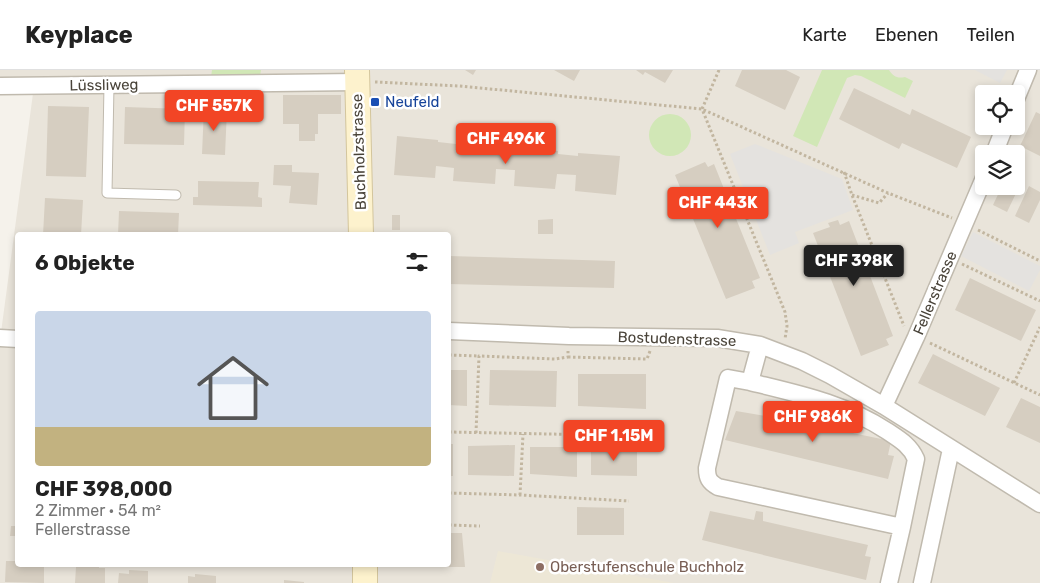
<!DOCTYPE html>
<html lang="de">
<head>
<meta charset="utf-8">
<style>
	:root { --surface:#fff; --page:#f2f2f2; --text:#222; --muted:#767676; --line:#e0e0e0; --accent:#f24525 }
	body { margin:0; font-family:Rubik,sans-serif; background:var(--page); color:var(--text); height:100vh; display:flex; flex-direction:column; font-size:19px; white-space:nowrap }
	* { box-sizing:border-box; margin:0 }
	p { font-size:16px; color:var(--muted) }
	.icon { flex:none; width:28px; height:28px; fill:none; stroke:currentColor; stroke-width:2; stroke-linecap:round; stroke-linejoin:round }
	.map { position:relative; flex:1; overflow:hidden }
	.drawer { position:absolute; left:15px; top:162px; width:436px; height:335px; display:flex; flex-direction:column; background:var(--surface); border-radius:5px; box-shadow:0 2px 8px #0003 }
	.drawer>* { flex:none }
	.fabs { position:absolute; left:975px; top:15px; display:grid; gap:10px }
	.fabs a { display:grid; place-items:center; width:50px; height:50px; border-radius:5px; background:var(--surface); box-shadow:0 2px 8px #0003; font-size:25px }
	.price { position:absolute; translate:-50% -42px; padding:0 11px; border-radius:5px; background:var(--accent); color:#fff; font-size:16px; line-height:32px; filter:drop-shadow(0 1px 2px #0008) }
	.price::after { content:''; position:absolute; left:50%; top:30px; width:15px; height:11px; margin-left:-8px; background:inherit; clip-path:polygon(0 0,100% 0,50% 100%) }
	.price.current { background:#222; color:#fff }
	ul { padding:0; list-style:none }
	li { display:grid; align-content:center; gap:10px; height:265px; padding:0 20px }
	li span { display:grid; place-items:center; height:155px; border-radius:5px; color:#555 }
	li>.icon { margin-inline-start:auto }
	span .icon { width:90px; height:90px; fill:#fffc; stroke-width:1 }
	li b { font-size:21px }
	h2 { display:flex; justify-content:space-between; align-items:center; height:60px; padding:0 20px; font-size:21px }
	header { display:flex; align-items:center; gap:30px; box-sizing:border-box; height:70px; padding:0 25px; background:var(--surface); border-bottom:1px solid var(--line) }
	header strong { font-size:24px }
	nav { display:flex; gap:28px; margin-inline-start:auto; font-size:18px }
	.map>svg:first-child { display:block }
	.residential { fill:#e9e4da; fill-rule:evenodd }
	.education { fill:#ede7d6 }
	.green { fill:#d1e7b6 }
	.parking { fill:#e4e2df }
	.building { fill:#d6cec1 }
	.lines { fill:none; stroke-linecap:round; stroke-linejoin:round }
	.lane-casing { stroke:#c0baae; stroke-width:11 }
	.street-casing { stroke:#c0baae; stroke-width:19 }
	.secondary-casing { stroke:#d3c59c; stroke-width:26 }
	.path { stroke:#c2b6a0; stroke-width:3; stroke-dasharray:2.5 2.5; stroke-linecap:butt }
	.lane { stroke:#fff; stroke-width:9 }
	.street { stroke:#fff; stroke-width:16 }
	.secondary { stroke:#fdf2cd; stroke-width:24 }
	.transit-dot { fill:#1a4fb4; stroke:#fff; stroke-width:2 }
	.education-dot { fill:#8d6e63; stroke:#fff; stroke-width:2 }
	.labels { text-anchor:middle; stroke-width:5; stroke-linejoin:round; paint-order:stroke }
	.street-label { font-size:15px; fill:#494339; stroke:#fff }
	.transit-label { font-size:15px; fill:#164399; stroke:#fff; text-anchor:start }
	.education-label { font-size:15px; fill:#785e54; stroke:#fff; text-anchor:start }
</style>
</head>
<body>
<header>
<strong>Keyplace</strong>
<nav><a>Karte</a><a>Ebenen</a><a>Teilen</a></nav>
</header>
<div class="map">
<svg width="1040" height="513" viewBox="0 0 1040 513">
	<rect width="100%" height="100%" fill="#f5f2eb"/>
	<path class="residential" d="M0 0H1040V513H0V270L34 16H0ZM984 24H1016V56H984ZM984 84H1016V116H984ZM18 165H449V495H18Z"/>
	<path class="education" d="M498 481 674 513H490Z"/>
	<path class="green" d="M212 0H261L260 6 211 7Z
		M822 0H889C893 6 897 9 905 7L913 11 905 28 861 6 855 5 847 8 817 77 793 66Z
		M649 65a21 21 0 1 1 42 0a21 21 0 1 1-42 0Z"/>
	<path class="parking" d="M975 0H1007L1000 13Z
		M755 74 842 109 853 140 795 162 799 173 770 185 730 84Z
		M973 162 1040 196V200L1029 221 961 186Z"/>
	<path class="building" d="M465 0H476L473 5Z
		M554 0H580L574 11Z
		M636 0H673L665 13 645 2 643 5Z
		M742 0H786L800 7 785 40 735 16Z
		M854 18 910 45 912 39 971 67 957 98 902 73 899 79 839 49Z
		M283 25H341V44H318V64H315V71H299V54H283Z
		M48 36 89 37 86 107 46 106Z
		M125 37 185 39 184 75 124 74Z
		M204 38 227 39 225 85 202 84Z
		M1036 42 1040 44V86L1020 76Z
		M397 66 438 70V72L456 74 457 72 498 76V79L517 81V77L558 81V84L578 86V83L620 86 616 125 575 121 576 105 557 104 555 119 514 116 515 100 496 99 495 114 453 111 454 98 436 96 435 108 394 105Z
		M705 92 708 97 714 94 760 208 752 211 755 218 726 229 675 105Z
		M274 95H292V102L319 103 317 135 289 133 291 116 273 115Z
		M1016 110 1021 113 1007 142 993 135 1002 116H1016Z
		M198 111 259 112 258 127 262 128V137L193 135V127H198Z
		M1029 116 1040 122V130L1029 153 1015 146Z
		M45 128 83 130 81 165H43Z
		M119 141 179 143 178 165H118Z
		M392 145H400V160H392Z
		M553 149V164H538V150Z
		M838 150 840 155 849 151 893 266 886 269 889 275 861 286 813 163 830 157 828 153Z
		M449 186 615 191 614 218 449 214Z
		M970 208 1036 240 1021 271 955 240Z
		M933 284 1000 318 985 346 918 313Z
		M449 300H467V336L449 335Z
		M490 300 557 301 556 337 489 335Z
		M578 304H646V339L578 336Z
		M1021 328 1040 337V373L1006 357Z
		M736 341 777 348 779 341 786 343 785 349 891 371 888 385 894 386 888 409 725 370Z
		M449 374H453V406H449Z
		M515 375 514 406 468 405V376Z
		M530 377H577V407L530 404Z
		M607 378H637V406L591 405V379Z
		M577 437 624 438V465H577Z
		M710 441 754 450 756 441 763 442V451L868 475 865 486 871 487 866 510 702 470Z
		M16 450H18V466H10L11 456H16Z
		M449 463H462L465 497H449Z
		M6 491H18V495H44V513L5 512Z
		M91 495H99V498H105V513H75L76 497H91Z
		M129 500 148 501V513H118L119 503 129 504Z
		M195 504 216 506V513H188V506L195 507Z
		M284 510 304 512V513H284Z"/>
	<g class="lines">
		<defs>
			<path id="lane" d="M109 15 107 123 176 125"/>
			<path id="street" d="M0 16 357 12
				M1016 29 1028 0
				M994 84 1005 56
				M449 261 569 266 717 268 760 275 802 291 830 305 884 336 1040 434
				M0 268 18 269
				M750 312C799 324 844 333 887 361 899 369 910 375 916 389L902 457 718 417C709 412 707 408 707 398L728 308 750 312 760 275
				M884 336 916 267 984 108
				M889 513 902 457
				M922 513 951 379"/>
			<path id="secondary" d="M357 0 361 165
				M365 495V513"/>
		</defs>
		<use href="#lane" class="lane-casing"/>
		<use href="#street" class="street-casing"/>
		<use href="#secondary" class="secondary-casing"/>
		<path class="path" d="M719 0 702 39 785 242 787 256 785 269
			M375 12 459 16 702 39 888 123 952 148
			M844 102 852 125 904 256
			M852 125 879 133 888 123
			M978 160 1040 191
			M962 194 1040 231
			M930 273 1040 325
			M449 285 479 286
			M568 287 647 289 650 281
			M1014 313 1040 257
			M449 362 649 366
			M476 363 479 286 555 289 568 287V281
			M449 423 520 425 629 431
			M520 425 523 364
			M449 455 480 456"/>
		<use href="#lane" class="lane"/>
		<use href="#street" class="street"/>
		<use href="#secondary" class="secondary"/>
	</g>
	<rect class="transit-dot" x="370" y="27" width="10" height="10" rx="2.5"/>
	<circle class="education-dot" cx="540" cy="497" r="5"/>
	<g class="labels">
		<g class="street-label">
			<text transform="translate(104 15) rotate(-1)" y="5">Lüssliweg</text>
			<text transform="translate(359 82) rotate(-92)" y="5">Buchholzstrasse</text>
			<text transform="translate(935 223) rotate(-67)" y="5">Fellerstrasse</text>
			<text transform="translate(677 269) rotate(2)" y="5">Bostudenstrasse</text>
		</g>
		<g class="transit-label">
			<text x="385" y="37">Neufeld</text>
		</g>
		<g class="education-label">
			<text x="550" y="502">Oberstufenschule Buchholz</text>
		</g>
	</g>
</svg>
<div class="fabs">
<a><svg class="icon" aria-label="locate" viewBox="0 0 24 24"><circle cx="12" cy="12" r="6"/><path d="M12 2v4M12 18v4M2 12h4M18 12h4"/></svg></a>
<a><svg class="icon" aria-label="layers" viewBox="0 0 24 24"><path d="M12 4l9 5-9 5-9-5zM3 14l9 5 9-5"/></svg></a>
</div>
<b class="price" style="left:214px;top:62px">CHF 557K</b>
<b class="price" style="left:506px;top:95px">CHF 496K</b>
<b class="price" style="left:718px;top:159px">CHF 443K</b>
<b class="price current" style="left:854px;top:217px">CHF 398K</b>
<b class="price" style="left:813px;top:373px">CHF 986K</b>
<b class="price" style="left:614px;top:392px">CHF 1.15M</b>
<section class="drawer">
<h2>6 Objekte<svg class="icon" aria-label="filters" viewBox="0 0 24 24"><path d="M4 7h16M4 17h16"/><circle cx="9" cy="7" r="2"/><circle cx="15" cy="17" r="2"/></svg></h2>
<ul>
<li><span style="background:linear-gradient(#c9d6e8 75%,#c2b280 0)"><svg class="icon" aria-label="home" viewBox="0 0 24 24"><path d="M3 11l9-7 9 7M6 9v11h12V9"/></svg></span><div><b>CHF 398,000</b><p>2 Zimmer · 54 m²</p><p>Fellerstrasse</p></div></li>
</ul>
</section>
</div>
</body>
</html>
